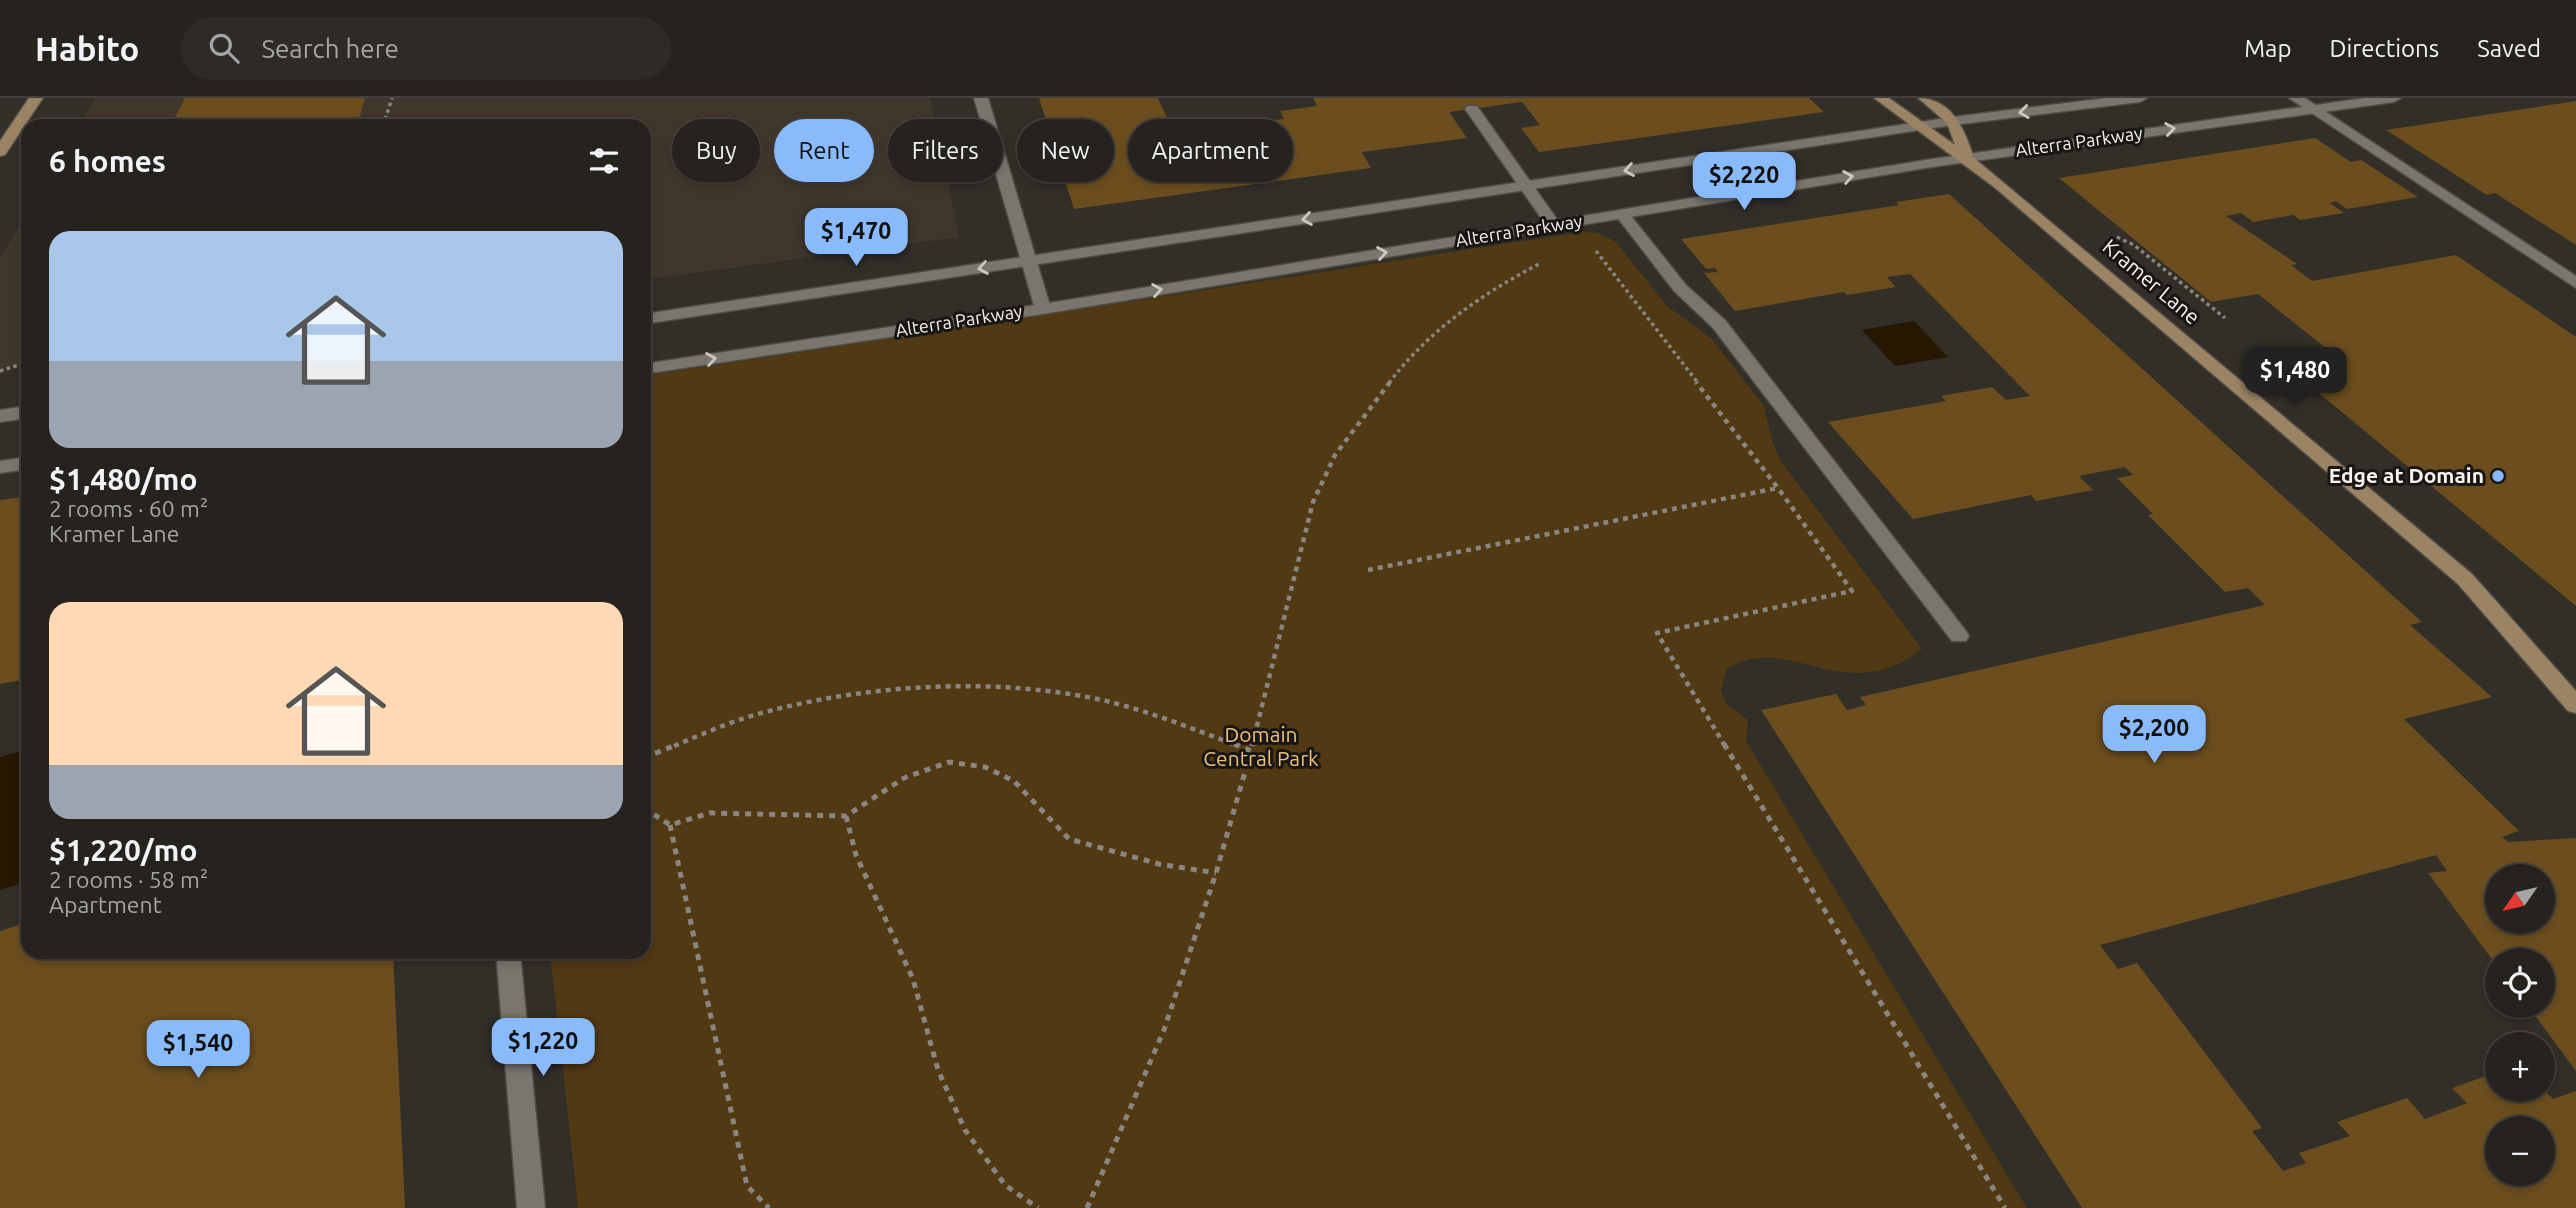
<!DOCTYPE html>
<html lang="en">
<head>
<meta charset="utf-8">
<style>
	:root { --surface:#26221e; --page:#2e2a27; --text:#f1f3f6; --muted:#a4a4a4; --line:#423f3c; --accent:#88bafc }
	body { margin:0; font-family:Ubuntu,sans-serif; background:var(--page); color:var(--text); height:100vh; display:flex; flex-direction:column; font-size:26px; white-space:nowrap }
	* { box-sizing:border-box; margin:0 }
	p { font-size:23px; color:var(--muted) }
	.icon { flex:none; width:38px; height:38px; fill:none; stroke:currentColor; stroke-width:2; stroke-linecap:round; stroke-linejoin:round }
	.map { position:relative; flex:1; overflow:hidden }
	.details { position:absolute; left:21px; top:21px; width:630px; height:840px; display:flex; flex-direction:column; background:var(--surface); border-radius:21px; box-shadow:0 4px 10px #0003,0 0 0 2px var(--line) }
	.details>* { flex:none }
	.top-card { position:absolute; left:672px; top:21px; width:665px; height:63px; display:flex; gap:14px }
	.needle { width:46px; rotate:236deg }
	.fabs { position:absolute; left:2485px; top:766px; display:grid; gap:14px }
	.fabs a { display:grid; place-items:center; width:70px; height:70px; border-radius:50%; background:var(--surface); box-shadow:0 4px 10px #0003,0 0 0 2px var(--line); font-size:35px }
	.price { position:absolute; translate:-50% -60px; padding:0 16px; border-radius:14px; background:var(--accent); color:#111; font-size:23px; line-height:46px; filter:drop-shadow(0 2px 4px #0008) }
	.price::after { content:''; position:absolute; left:50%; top:42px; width:21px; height:16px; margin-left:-10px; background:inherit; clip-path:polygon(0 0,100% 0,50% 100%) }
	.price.on { background:#222; color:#fff }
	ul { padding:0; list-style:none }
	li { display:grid; align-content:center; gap:14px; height:371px; padding:0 28px }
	li span { display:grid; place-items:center; height:217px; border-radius:21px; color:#555 }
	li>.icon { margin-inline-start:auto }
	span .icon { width:126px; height:126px; fill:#fffc; stroke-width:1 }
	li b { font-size:30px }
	h2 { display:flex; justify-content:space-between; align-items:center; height:84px; padding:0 28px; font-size:30px }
	.tag { padding:0 24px; border-radius:32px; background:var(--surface); box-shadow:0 4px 10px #0003,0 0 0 2px var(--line); font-size:24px; line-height:63px }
	.tag.on { background:var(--accent); color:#111 }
	header { display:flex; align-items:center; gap:42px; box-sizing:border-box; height:98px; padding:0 35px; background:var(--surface); border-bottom:2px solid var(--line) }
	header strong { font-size:33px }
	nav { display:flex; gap:38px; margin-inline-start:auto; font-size:24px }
	.search { width:490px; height:63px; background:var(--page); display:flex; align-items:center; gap:18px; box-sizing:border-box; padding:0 24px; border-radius:38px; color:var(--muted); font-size:26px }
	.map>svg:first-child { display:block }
	.built { fill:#40372c }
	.green { fill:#513914 }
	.water { fill:#261700 }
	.building { fill:#6c4e1e; fill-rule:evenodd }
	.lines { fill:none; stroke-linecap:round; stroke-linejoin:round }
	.lane-casing { stroke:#4f4b46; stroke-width:3 }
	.street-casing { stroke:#4f4b46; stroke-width:3 }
	.secondary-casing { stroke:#4f4b46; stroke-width:3 }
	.path-far2 { stroke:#898580; stroke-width:3.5; stroke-dasharray:3.5 3.5; stroke-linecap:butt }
	.path-far1 { stroke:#898580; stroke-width:4.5; stroke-dasharray:5 5; stroke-linecap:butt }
	.path { stroke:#898580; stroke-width:5; stroke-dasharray:6 6; stroke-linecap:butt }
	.lane { fill:#7a756e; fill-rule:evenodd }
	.street { fill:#7a756e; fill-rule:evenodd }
	.secondary { fill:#9a8463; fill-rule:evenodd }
	.oneway { stroke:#cbc8c2 }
	.poi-dot { fill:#88bafc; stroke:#181614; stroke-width:2.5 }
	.labels { text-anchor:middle; stroke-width:6; stroke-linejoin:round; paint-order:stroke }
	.far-street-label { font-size:18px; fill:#f7f4f0; stroke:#181614 }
	.street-label { font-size:21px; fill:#f7f4f0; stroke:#181614 }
	.poi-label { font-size:21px; font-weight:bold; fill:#f7f4f0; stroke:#181614; text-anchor:end }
	.park-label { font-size:21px; fill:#f1bf78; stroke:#181614 }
</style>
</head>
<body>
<header>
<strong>Habito</strong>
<div class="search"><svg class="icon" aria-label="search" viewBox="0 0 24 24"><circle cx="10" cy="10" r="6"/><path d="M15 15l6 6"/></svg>Search here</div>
<nav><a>Map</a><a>Directions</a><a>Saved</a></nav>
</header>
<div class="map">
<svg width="2576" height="1110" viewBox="0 0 2576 1110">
	<rect width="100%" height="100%" fill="#322e28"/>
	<path class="built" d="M95 0H930L959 139 644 182V28H79Z
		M28 113V268L0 272V160Z"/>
	<path class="green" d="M1582 134 1598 135 1616 144 1667 208 1712 241 1764 308 1772 342 1780 362 1922 551C1844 612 1790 533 1727 570L1721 592 1726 606 1748 622 1746 643 2027 1110H578L550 854H644V278Z"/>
	<path class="water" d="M1914 223 1948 259 1895 268 1862 232Z
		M28 651V783L0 792V659Z"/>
	<path class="building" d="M185 0H365L357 28H171Z
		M1039 0H1158L1172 31 1246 19 1249 25 1284 21 1280 13 1317 8 1313 0H1809L1824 14 1539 54 1521 30 1540 27 1522 4 1449 14 1467 40 1362 54 1371 70 1074 111Z
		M2576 3V147L2495 95 2487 97 2386 32Z
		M2315 40 2351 64 2361 62 2418 99 2347 111 2336 103 2330 105 2344 115 2300 122 2293 117 2253 124 2241 115 2226 118 2297 166 2291 167 2312 183 2456 157 2576 239V508L2278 261 2327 251 2258 196 2211 204 2059 80Z
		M1949 96 2422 524 2410 527 2492 599 2404 621 2519 733 2502 739 2508 744 2576 740V973L2528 908H2543V863H2497V868L2428 775 2447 773 2436 757 2100 847 2118 871 2137 865 2262 1030 2252 1033 2283 1073 2306 1065 2299 1055 2350 1038 2337 1024 2407 1000 2425 1021 2467 1005 2452 990 2497 974V992H2544L2553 1001 2576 993V1110H2082L1761 612 1836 596 1847 612 1866 607 1860 599 2265 507 2248 490 2225 494 2148 417 2153 416 2117 380 2133 377 2125 369 2079 378 2093 392 2036 403 2031 397 1913 421 1828 324 1946 303 1941 298 1992 289 2006 302 2030 298 1910 176 1887 179 1896 189 1847 197 1844 194 1735 213 1704 175 1718 174 1715 170 1706 171 1681 141 1899 107 1896 104ZM2497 779H2543V824H2497ZM2497 1031H2543V1076H2497Z
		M28 398V581L0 586V402Z
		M28 824V854H393L405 1110H0V833Z"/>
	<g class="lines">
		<defs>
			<path id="lane" d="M974 0H988L1051 211 1049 214H1037L1035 211Z
				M2289 0H2305L2576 178V190Z
				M1467 8H1477L1561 127 1558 130H1548L1465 11Z
				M1622 111 1627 113 1686 187 1725 222 1966 533 1969 538 1966 543H1952L1713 230 1674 193 1617 119 1614 116Z"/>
			<path id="street" d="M2107 0H2147L2140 4 1953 27 644 226V216L1953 19Z
				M2365 0H2401L2394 4 1932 69 1043 216 644 276V266L1043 206 1932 61Z
				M28 308V320L0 324V312Z
				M28 359V371L0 375V363Z
				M496 854H520L545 1110H517Z"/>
			<path id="secondary" d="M29 0H43L5 57 0 58V43Z
				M1874 0H1889L1955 47 1947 25 1918 0C1952 0 1965 32 1974 60L2472 476 2576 593V615L2568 613 2458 486 1994 89Z"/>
		</defs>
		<use href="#lane" class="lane-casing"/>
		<use href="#street" class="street-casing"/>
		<use href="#secondary" class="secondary-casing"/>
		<path class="path-far2" d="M383 28 392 0
			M2117 139 2134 147 2225 220
			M1596 153 1698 285
			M0 273 28 264
			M1389 285C1428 233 1483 195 1541 165"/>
		<path class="path-far1" d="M2306 287 2311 291
			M1368 472 1778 390 1696 284
			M674 648C705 635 736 621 769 613 874 586 995 579 1102 602 1149 613 1194 631 1238 648
			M1252 648 1313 404 1335 357 1390 284
			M1725 648 1657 535 1852 493 1778 390"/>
		<path class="path" d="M1234 646 1251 653
			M1724 646 2005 1110
			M644 660 678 646
			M644 710 670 727 710 715 846 718 904 680 949 664 985 669 1014 683 1069 741 1159 766 1216 775
			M846 718 856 757 913 881 938 972 965 1032 1005 1087 1038 1110
			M670 727 747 1088 769 1110
			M1087 1110 1164 932 1216 775 1253 646"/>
		<use href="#lane" class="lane"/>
		<use href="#street" class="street"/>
		<use href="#secondary" class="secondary"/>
	</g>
	<defs><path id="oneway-chevron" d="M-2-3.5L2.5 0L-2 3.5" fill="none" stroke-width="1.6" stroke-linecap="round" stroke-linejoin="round" transform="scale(1.75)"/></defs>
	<g class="oneway">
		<use href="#oneway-chevron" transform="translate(2024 14) rotate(173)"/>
		<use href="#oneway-chevron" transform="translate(2170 31) rotate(-8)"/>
		<use href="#oneway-chevron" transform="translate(1629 72) rotate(171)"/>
		<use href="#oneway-chevron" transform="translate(1848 79) rotate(-9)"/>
		<use href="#oneway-chevron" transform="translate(1307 121) rotate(171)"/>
		<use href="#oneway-chevron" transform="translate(1382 155) rotate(-9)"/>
		<use href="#oneway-chevron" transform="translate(983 170) rotate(171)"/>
		<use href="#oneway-chevron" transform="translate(1157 192) rotate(-9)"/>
		<use href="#oneway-chevron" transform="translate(711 261) rotate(-9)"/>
	</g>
	<circle class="poi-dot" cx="2498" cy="378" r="7"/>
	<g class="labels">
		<g class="far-street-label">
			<text transform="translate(2079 44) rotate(-8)" y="6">Alterra Parkway</text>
			<text transform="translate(1519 133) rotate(-9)" y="6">Alterra Parkway</text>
			<text transform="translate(959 223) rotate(-9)" y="6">Alterra Parkway</text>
		</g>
		<g class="street-label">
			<text transform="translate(2151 184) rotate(40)" y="7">Kramer Lane</text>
		</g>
		<g class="poi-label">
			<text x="2484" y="385">Edge at Domain</text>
		</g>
		<g class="park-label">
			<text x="1261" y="644">Domain<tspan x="1261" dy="24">Central Park</tspan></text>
		</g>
	</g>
</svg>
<div class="fabs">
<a><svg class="needle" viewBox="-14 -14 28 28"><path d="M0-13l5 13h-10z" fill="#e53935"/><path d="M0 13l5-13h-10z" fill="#a4a4a4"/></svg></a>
<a><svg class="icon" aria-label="locate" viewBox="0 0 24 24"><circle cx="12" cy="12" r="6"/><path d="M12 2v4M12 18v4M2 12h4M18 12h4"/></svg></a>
<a>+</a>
<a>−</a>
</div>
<b class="price" style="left:1744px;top:114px">$2,220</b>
<b class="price" style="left:856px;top:170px">$1,470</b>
<b class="price on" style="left:2295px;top:309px">$1,480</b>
<b class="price" style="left:2154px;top:667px">$2,200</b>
<b class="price" style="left:543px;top:980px">$1,220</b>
<b class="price" style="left:198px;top:982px">$1,540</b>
<div class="top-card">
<a class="tag">Buy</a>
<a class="tag on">Rent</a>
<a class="tag">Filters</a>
<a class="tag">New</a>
<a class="tag">Apartment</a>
</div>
<section class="details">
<h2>6 homes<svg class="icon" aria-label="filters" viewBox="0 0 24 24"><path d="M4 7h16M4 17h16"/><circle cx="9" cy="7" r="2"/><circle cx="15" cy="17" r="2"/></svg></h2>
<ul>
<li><span style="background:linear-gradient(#a9c7e8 60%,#9aa5b1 0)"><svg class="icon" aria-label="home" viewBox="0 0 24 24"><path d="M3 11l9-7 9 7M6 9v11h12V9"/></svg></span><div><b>$1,480/mo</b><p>2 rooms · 60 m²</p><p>Kramer Lane</p></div></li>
<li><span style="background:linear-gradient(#ffd9b3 75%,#9aa5b1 0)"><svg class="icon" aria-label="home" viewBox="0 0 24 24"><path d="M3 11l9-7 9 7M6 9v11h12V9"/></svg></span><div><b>$1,220/mo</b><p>2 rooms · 58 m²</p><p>Apartment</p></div></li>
</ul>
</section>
</div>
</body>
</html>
